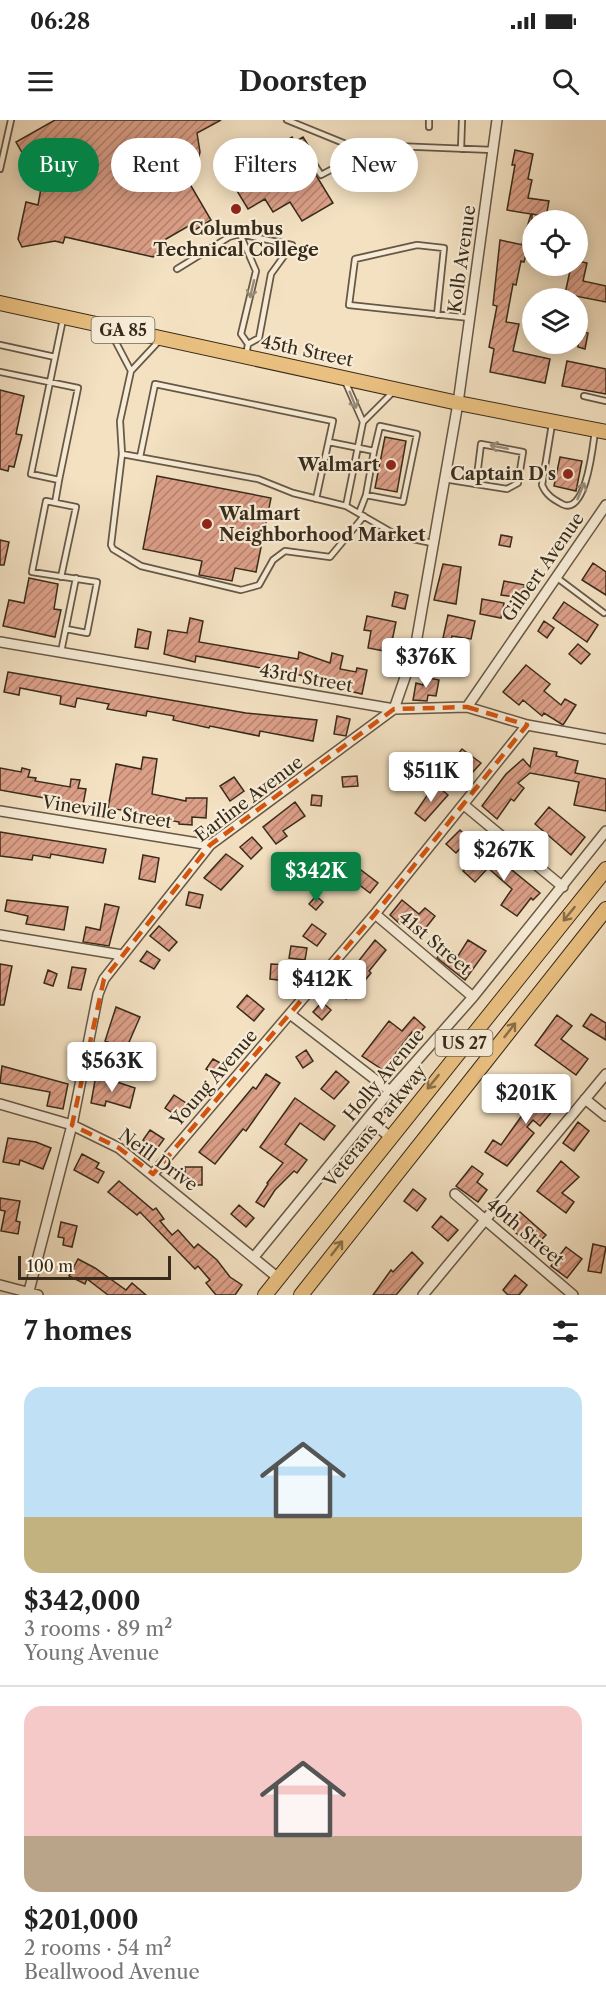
<!DOCTYPE html>
<html lang="en">
<head>
<meta charset="utf-8">
<style>
	:root { --surface:#fff; --page:#f2f2f2; --text:#222; --muted:#767676; --line:#e0e0e0; --accent:#0b8043 }
	body { margin:0; font-family:"Libre Caslon Text",serif; background:var(--page); color:var(--text); height:100vh; display:flex; flex-direction:column; font-size:22px; white-space:nowrap }
	* { box-sizing:border-box; margin:0 }
	p { font-size:20px; color:var(--muted) }
	.icon { flex:none; width:33px; height:33px; fill:none; stroke:currentColor; stroke-width:2; stroke-linecap:round; stroke-linejoin:round }
	.map { position:relative; height:1175px; overflow:hidden }
	.side { display:flex; flex-direction:column; background:var(--surface); flex:1 }
	.side>* { flex:none }
	.guide { position:absolute; left:18px; top:18px; width:570px; height:54px; display:flex; gap:12px }
	.controls { position:absolute; left:522px; top:90px; display:grid; gap:12px }
	.controls a { display:grid; place-items:center; width:66px; height:66px; border-radius:50%; background:var(--surface); box-shadow:0 3px 15px #0003; font-size:30px }
	.scale { position:absolute; left:18px; bottom:15px; width:153px; box-sizing:border-box; padding-left:6px; border:3px solid #382b1b; border-top:0; font-size:16px; line-height:21px; white-space:nowrap; color:#382b1b; -webkit-text-stroke:4px #f7ecd7; paint-order:stroke }
	.price { position:absolute; translate:-50% -51px; padding:0 14px; border-radius:6px; background:#fff; color:#222; font-size:20px; line-height:39px; filter:drop-shadow(0 2px 3px #0008) }
	.price::after { content:''; position:absolute; left:50%; top:36px; width:18px; height:14px; margin-left:-9px; background:inherit; clip-path:polygon(0 0,100% 0,50% 100%) }
	.price.selected { background:var(--accent); color:#fff }
	ul { padding:0; list-style:none }
	li { display:grid; align-content:center; gap:12px; height:318px; padding:0 24px }
	li+li { border-top:2px solid var(--line) }
	li span { display:grid; place-items:center; height:186px; border-radius:18px; color:#555 }
	li>.icon { margin-inline-start:auto }
	span .icon { width:108px; height:108px; fill:#fffc; stroke-width:1 }
	li b { font-size:26px }
	h2 { display:flex; justify-content:space-between; align-items:center; height:72px; padding:0 24px; font-size:26px }
	.tag { padding:0 21px; border-radius:27px; background:var(--surface); box-shadow:0 3px 15px #0003; font-size:21px; line-height:54px }
	.tag.selected { background:var(--accent); color:#fff }
	.status { display:flex; justify-content:space-between; align-items:center; height:42px; padding:0 30px; background:var(--surface); direction:ltr }
	.status svg { height:16px; fill:currentColor }
	header { display:flex; justify-content:space-between; align-items:center; height:78px; padding:0 24px; background:var(--surface); font-size:27px; font-weight:800 }
	.map>svg:first-child { display:block }
	.building { fill:url(#building-hatch); stroke:#382b1b; stroke-width:1.5 }
	.lines { fill:none; stroke-linecap:round; stroke-linejoin:round }
	.service-casing { stroke:#675845; stroke-width:8 }
	.minor-casing { stroke:#675845; stroke-width:12 }
	.primary-casing { stroke:#382b1b; stroke-width:16 }
	.service { stroke:#f7ecd7; stroke-width:4.5 }
	.minor { stroke:#f7ecd7; stroke-width:9 }
	.primary { stroke:#eac081; stroke-width:14 }
	.oneway { stroke:#988c79 }
	.oneway2 { stroke:#886e49 }
	.marked { fill:none; stroke:#d6540e; stroke-width:4.5; stroke-dasharray:12 8; stroke-linejoin:round }
	.poi-dot { fill:#8f2418; stroke:#f7ecd7; stroke-width:2 }
	.labels { text-anchor:middle; stroke-width:4.5; stroke-linejoin:round; paint-order:stroke }
	.shield { fill:#f7ecd7; stroke:#716553; stroke-width:1.5 }
	.shield-label { font-size:16px; font-weight:bold; fill:#382b1b }
	.poi-label { font-size:18px; font-weight:bold; fill:#382b1b; stroke:#f7ecd7; text-anchor:end }
	.street-label { font-size:18px; fill:#382b1b; stroke:#f7ecd7 }
</style>
</head>
<body>
<div class="status"><b>06:28</b><svg viewBox="0 0 49 12"><path d="M0 12V9h3v3zM5 12V6h3v6zM10 12V3h3v9zM15 12V0h3v12zM26 1h20v11H26zM47 4h2v5h-2z"/></svg></div>
<header><svg class="icon" aria-label="menu" viewBox="0 0 24 24"><path d="M4 6h16M4 12h16M4 18h16"/></svg>Doorstep<svg class="icon" aria-label="search" viewBox="0 0 24 24"><circle cx="10" cy="10" r="6"/><path d="M15 15l6 6"/></svg></header>
<div class="map">
<svg width="606" height="1175" viewBox="0 0 606 1175">
	<defs>
		<pattern id="building-hatch" width="6" height="6" patternUnits="userSpaceOnUse" patternTransform="scale(1.5)"><rect width="6" height="6" fill="#dc9f88"/><path d="M-1 1l2-2M0 6l6-6M5 7l2-2" fill="none" stroke="#b3826e"/></pattern>
	</defs>
	<rect width="100%" height="100%" fill="#f3e1c2"/>
	<filter id="stains"><feTurbulence type="fractalNoise" baseFrequency=".00333" numOctaves="4"/><feColorMatrix values="0 0 0 0 .2 0 0 0 0 .09 0 0 0 0 .02 0 0 0 .5 -.17"/></filter>
	<radialGradient id="worn" r=".72"><stop offset=".6" stop-color="#630" stop-opacity="0"/><stop offset="1" stop-color="#630" stop-opacity=".3"/></radialGradient>
	<path class="building" d="M55 0H221L197 13 200 32 197 46 184 54 211 100 195 110 192 104 166 119 167 129 153 137 65 117 63 123 55 121 22 127 18 119 26 82 38 85 42 63 35 61 36 57 16 22Z
		M292 17 295 22 303 17 308 25 300 29 333 83 302 101 290 82 273 92 265 79 248 89 228 56Z
		M515 30 533 34 528 59 532 60 528 78 549 81 546 97 532 94V127L522 124 531 94 507 90 515 45H512Z
		M500 120 528 126 524 142 521 141 516 165 513 164 506 202 519 204 513 231 550 239 545 263 490 252 494 229 489 227 497 186 493 185Z
		M578 141 587 143 583 161 606 166V182L565 174 571 146H578Z
		M578 211 588 213 585 229 578 227Z
		M567 241 606 249V274L562 266Z
		M0 270 24 276 16 314 22 315 14 347 9 346 8 351 0 349Z
		M385 317 406 321 397 372 375 368Z
		M560 337 582 341 576 371 554 366Z
		M157 356 271 378 256 452 235 448 232 461 199 455 202 441 143 429Z
		M501 415 512 417 510 427 499 425Z
		M0 420 9 422 4 445H0Z
		M593 443 606 452V475L582 460Z
		M443 444 461 447 456 484 434 480Z
		M29 458 58 464 54 489 61 490 55 517 3 506 9 480 24 483Z
		M504 461 525 465 522 478 501 475Z
		M395 472 408 475 405 489 392 486Z
		M482 479 504 483 501 498 480 494Z
		M564 482 598 505 587 522 553 498Z
		M448 495 475 501 471 519 452 516 451 520 443 518Z
		M367 496 396 502 392 521H397L395 533 368 528 371 511 364 510Z
		M190 498 203 501 199 522 298 539 299 532 330 543 332 533 343 536 340 549 356 552 357 548 367 550 362 574 341 569 342 564 310 557 196 536 195 542 164 534 168 510 187 513Z
		M544 501 554 508 547 518 538 511Z
		M138 509 151 512 148 529 135 527Z
		M578 524 590 534 581 544 569 534Z
		M423 535 433 537 431 546 422 545Z
		M526 545 550 564 544 571 561 585 565 579 576 585 563 605 544 593 542 596 523 580 519 585 503 572Z
		M8 552 246 593 317 600 313 621 260 611 259 616 210 606 209 608 173 600 174 596 147 591 146 596 107 589 109 584 77 578 75 587 60 584 61 576 20 568 19 575 4 572Z
		M424 557 439 560 436 576 428 575 427 581 413 580 416 563 423 565Z
		M337 596 350 599 346 616 334 614Z
		M534 628 557 632 556 636 578 641 575 653 606 659V691L574 685 579 662 530 653 518 663 524 668 514 681 511 679 497 699 482 686 506 654 523 639 530 647Z
		M462 629 481 643 460 666 447 654 457 642 454 639Z
		M143 637 157 639 152 674 186 681V678H207L206 698 192 697V705L179 704V702L159 698 160 696 108 688 116 644 141 649Z
		M0 648 21 652 22 648 30 650 28 657 36 658 35 661 70 667 71 659 80 660 78 668 86 669 83 685 0 670Z
		M357 656 358 666 343 667 342 657Z
		M234 657 244 671 230 681 220 666Z
		M435 664 448 675 425 701 415 693Z
		M312 675 322 676 321 686 311 685Z
		M295 682 305 696 283 711 287 716 276 724 263 707Z
		M549 687 585 717 571 735 535 704Z
		M460 710 469 719 456 733 446 724Z
		M0 712 106 729 103 743 51 734 50 738 33 735 32 740 0 736Z
		M252 717 262 728 251 739 240 727Z
		M482 731 497 745 501 741 540 773 533 780 531 778 517 796 501 785 512 769 488 748 475 762 463 751Z
		M226 734 243 746 221 770 204 758Z
		M143 735 159 738 155 762 139 759Z
		M361 750 378 763 370 773 353 760Z
		M189 772 203 775 200 788 186 785Z
		M316 776 323 782 316 790 309 784Z
		M7 780 68 787 64 810 26 804 28 796 5 791Z
		M402 780 419 794 425 788 435 796 421 814 404 800 400 804 390 795Z
		M105 784 119 787 109 826 83 822 86 807 100 810Z
		M312 804 326 814 317 826 303 816Z
		M159 806 177 822 169 831 150 816Z
		M375 820 386 830 369 851 371 853 362 864 358 862 346 879 332 869 339 859 343 861Z
		M468 820 486 831 465 860 437 838 445 827 458 836Z
		M291 826 307 828 305 840 289 838Z
		M147 831 160 840 154 849 140 841Z
		M0 844 12 846 4 885H0Z
		M271 844 287 845 286 861 270 859Z
		M72 847 86 849 81 870 68 868Z
		M48 850 57 854 53 866 44 863Z
		M247 875 264 889 254 901 237 887Z
		M322 882 331 890 322 900 313 892Z
		M116 887 140 897 126 929 105 921Z
		M591 894 606 903V920L583 906Z
		M557 895 572 906 561 919 588 939 576 955 535 925Z
		M414 897 425 907 417 916 412 912 383 950 362 936 389 901 402 911Z
		M306 930 313 941 303 948 296 937Z
		M213 939 224 945 217 956 206 949Z
		M2 946 68 964 63 989 47 986 50 972 0 963Z
		M336 951 349 962 334 979 321 969Z
		M266 954 280 963 246 1011 243 1009 215 1044 199 1032 253 967 256 969Z
		M96 955 135 968 130 988 106 981 105 986 91 983Z
		M545 963 564 977 540 1006 533 1000 527 1007 534 1013 507 1046 485 1032 493 1020 501 1025Z
		M174 975 189 985 180 998 165 988Z
		M295 978 335 1006 324 1020 300 1003 285 1024 307 1040 297 1053 294 1051 275 1070 264 1087 256 1082 268 1064 267 1063 283 1043 260 1027Z
		M578 1002 589 1011 574 1031 563 1023Z
		M150 1010 164 1019 156 1030 143 1020Z
		M8 1018 36 1022 51 1028 43 1049 20 1040 19 1045 3 1042Z
		M82 1034 99 1043 96 1048 104 1052 98 1063 74 1050Z
		M561 1041 579 1057 562 1073 574 1082 566 1093 537 1071Z
		M472 1046 483 1054 477 1062 487 1070 478 1082 456 1066Z
		M185 1047H202V1065H185Z
		M119 1061 153 1090 156 1088 164 1099 160 1101 172 1115 178 1110 194 1128 198 1124 217 1140 230 1157 242 1165 235 1175H216L206 1163 210 1160 198 1146 195 1149 140 1092 137 1095 108 1072Z
		M413 1069 426 1079 417 1091 404 1081Z
		M0 1078 20 1081 16 1101 20 1102 18 1114 1 1111 5 1091 0 1090Z
		M239 1085 254 1098 246 1107 231 1094Z
		M520 1092 546 1115 533 1128 507 1105Z
		M441 1096 458 1110 448 1121 432 1107Z
		M61 1102 77 1106 72 1127 63 1125 64 1118 58 1117Z
		M593 1124 606 1127 601 1153 588 1151Z
		M566 1127 582 1139 567 1158 551 1146Z
		M412 1132 423 1143 396 1175H373L391 1150 393 1152Z
		M78 1139 95 1148 126 1170 132 1163 146 1175H108L87 1159 85 1164 69 1156Z
		M515 1155 527 1165 519 1175H508L503 1170Z"/>
	<g class="lines">
		<defs>
			<path id="service" d="M287 0 346 24 493 30
				M429 7V0
				M461 29 462 0
				M309 36 321 55 342 44 344 38 343 24
				M0 49 11 0
				M240 114 256 151 241 214 248 224 246 236
				M177 149 229 117 240 114 292 125 271 154 259 218 248 224
				M437 195 444 128 417 125 355 139 349 185 470 198
				M110 211 131 251
				M159 221 131 251 120 301 122 334 258 359 293 373 346 386 398 416 432 423
				M0 225 55 237
				M0 252 78 268 59 360 31 354 63 199
				M345 261 363 302
				M584 276 606 281
				M552 304 542 365C546 375 553 379 562 384 586 397 593 325 595 311
				M329 322 374 331 380 306 417 314 403 382 366 375 359 393
				M122 334 111 425 113 429 141 446 241 470 259 465 273 440 285 431 330 437 364 396
				M140 337 155 264 333 301 316 379
				M444 359 507 369 518 363 523 332 481 324 476 364
				M366 375 374 331
				M55 383 59 360
				M346 386 363 302 394 271
				M61 457 76 387 46 381 32 452 97 462 87 513 66 509
				M556 457 604 493
				M61 532 76 458"/>
			<path id="minor" d="M0 522 394 589 467 587 527 605 606 619
				M467 587 606 385
				M464 685 563 767
				M0 691 210 725
				M375 794 473 877
				M0 815 122 835
				M290 894 390 971
				M585 979 606 996
				M0 984 72 1005 119 1028 277 1157
				M368 999 390 1017
				M153 1054 375 794 527 605
				M455 1074 573 1175
				M254 1137 390 971 473 877 606 711
				M0 1165 38 1175
				M28 1175 72 1005 98 874 104 859 210 725 394 589 415 529 458 283 497 0
				M423 1175 606 954"/>
			<path id="primary" d="M0 183 458 283 606 312
				M265 1175 606 749
				M301 1175 606 789"/>
		</defs>
		<use href="#service" class="service-casing"/>
		<use href="#minor" class="minor-casing"/>
		<use href="#primary" class="primary-casing"/>
		<use href="#service" class="service"/>
		<use href="#minor" class="minor"/>
		<use href="#primary" class="primary"/>
	</g>
	<defs><path id="oneway-shaft" d="M-6 0H5M1.5-3L5.5 0L1.5 3" fill="none" stroke-width="1.6" stroke-linecap="round" stroke-linejoin="round" transform="scale(1.5)"/></defs>
	<g class="oneway">
		<use href="#oneway-shaft" transform="translate(252 169) rotate(103)"/>
		<use href="#oneway-shaft" transform="translate(353 280) rotate(68)"/>
		<use href="#oneway-shaft" transform="translate(499 327) rotate(-169)"/>
		<use href="#oneway-shaft" transform="translate(581 371) rotate(-67)"/>
	</g>
	<g class="oneway2">
		<use href="#oneway-shaft" transform="translate(569 794) rotate(129)"/>
		<use href="#oneway-shaft" transform="translate(510 910) rotate(-52)"/>
		<use href="#oneway-shaft" transform="translate(433 962) rotate(129)"/>
		<use href="#oneway-shaft" transform="translate(337 1128) rotate(-52)"/>
	</g>
	<path class="marked" d="M467 587 527 605 375 794 153 1054 119 1028 72 1005 104 859 210 725 394 589Z"/>
	<g class="poi-dot">
		<circle cx="236" cy="89" r="6"/>
		<circle cx="391" cy="345" r="6"/>
		<circle cx="568" cy="354" r="6"/>
		<circle cx="207" cy="404" r="6"/>
	</g>
	<g class="labels">
		<g class="shield">
			<rect x="91.5" y="197" width="63" height="26" rx="4.5"/>
			<rect x="435.5" y="910" width="57" height="26" rx="4.5"/>
		</g>
		<g class="shield-label">
			<text x="123" y="216">GA 85</text>
			<text x="464" y="929">US 27</text>
		</g>
		<g class="poi-label">
			<text x="236" y="115" text-anchor="middle">Columbus<tspan x="236" dy="21">Technical College</tspan></text>
			<text x="379" y="351">Walmart</text>
			<text x="556" y="360">Captain D's</text>
			<text x="219" y="400" text-anchor="start">Walmart<tspan x="219" dy="21">Neighborhood Market</tspan></text>
		</g>
		<g class="street-label">
			<text transform="translate(462 139) rotate(-82)" y="6">Kolb Avenue</text>
			<text transform="translate(307 231) rotate(12)" y="6">45th Street</text>
			<text transform="translate(543 447) rotate(-55)" y="6">Gilbert Avenue</text>
			<text transform="translate(306 558) rotate(10)" y="6">43rd Street</text>
			<text transform="translate(249 679) rotate(-37)" y="6">Earline Avenue</text>
			<text transform="translate(107 692) rotate(9)" y="6">Vineville Street</text>
			<text transform="translate(435 823) rotate(40)" y="6">41st Street</text>
			<text transform="translate(384 955) rotate(-50)" y="6">Holly Avenue</text>
			<text transform="translate(214 958) rotate(-49)" y="6">Young Avenue</text>
			<text transform="translate(375 1006) rotate(-51)" y="6">Veterans Parkway</text>
			<text transform="translate(158 1040) rotate(36)" y="6">Neill Drive</text>
			<text transform="translate(525 1112) rotate(40)" y="6">40th Street</text>
		</g>
	</g>
	<rect width="100%" height="100%" filter="url(#stains)"/>
	<rect width="100%" height="100%" fill="url(#worn)"/>
</svg>
<div class="controls">
<a><svg class="icon" aria-label="locate" viewBox="0 0 24 24"><circle cx="12" cy="12" r="6"/><path d="M12 2v4M12 18v4M2 12h4M18 12h4"/></svg></a>
<a><svg class="icon" aria-label="layers" viewBox="0 0 24 24"><path d="M12 4l9 5-9 5-9-5zM3 14l9 5 9-5"/></svg></a>
</div>
<div class="scale">100 m</div>
<b class="price" style="left:426px;top:569px">$376K</b>
<b class="price" style="left:431px;top:683px">$511K</b>
<b class="price" style="left:504px;top:762px">$267K</b>
<b class="price selected" style="left:316px;top:783px">$342K</b>
<b class="price" style="left:322px;top:891px">$412K</b>
<b class="price" style="left:112px;top:973px">$563K</b>
<b class="price" style="left:526px;top:1005px">$201K</b>
<div class="guide">
<a class="tag selected">Buy</a>
<a class="tag">Rent</a>
<a class="tag">Filters</a>
<a class="tag">New</a>
</div>
</div>
<section class="side">
<h2>7 homes<svg class="icon" aria-label="filters" viewBox="0 0 24 24"><path d="M4 7h16M4 17h16"/><circle cx="9" cy="7" r="2"/><circle cx="15" cy="17" r="2"/></svg></h2>
<ul>
<li><span style="background:linear-gradient(#bfe0f5 70%,#c2b280 0)"><svg class="icon" aria-label="home" viewBox="0 0 24 24"><path d="M3 11l9-7 9 7M6 9v11h12V9"/></svg></span><div><b>$342,000</b><p>3 rooms · 89 m²</p><p>Young Avenue</p></div></li>
<li><span style="background:linear-gradient(#f6c9c9 70%,#b9a48a 0)"><svg class="icon" aria-label="home" viewBox="0 0 24 24"><path d="M3 11l9-7 9 7M6 9v11h12V9"/></svg></span><div><b>$201,000</b><p>2 rooms · 54 m²</p><p>Beallwood Avenue</p></div></li>
</ul>
</section>
</body>
</html>
